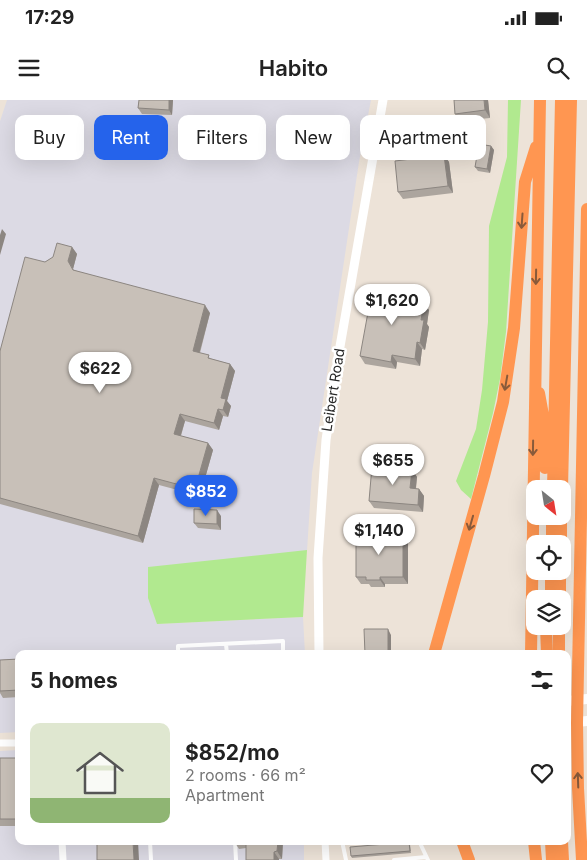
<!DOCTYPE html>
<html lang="en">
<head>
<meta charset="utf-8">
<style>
	:root { --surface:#fff; --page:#f2f2f2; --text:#222; --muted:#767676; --line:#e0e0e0; --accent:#2563eb }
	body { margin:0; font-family:Inter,sans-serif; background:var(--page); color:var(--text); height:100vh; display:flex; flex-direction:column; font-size:19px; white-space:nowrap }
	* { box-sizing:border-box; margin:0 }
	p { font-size:16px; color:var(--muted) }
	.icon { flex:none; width:28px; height:28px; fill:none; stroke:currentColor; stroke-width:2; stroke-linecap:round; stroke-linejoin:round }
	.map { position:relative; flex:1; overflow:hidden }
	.side { position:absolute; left:15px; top:550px; width:556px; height:195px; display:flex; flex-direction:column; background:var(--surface); border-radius:10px; box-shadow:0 5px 20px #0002 }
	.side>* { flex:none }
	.guide { position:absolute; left:15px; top:15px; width:558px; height:45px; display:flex; gap:10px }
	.needle { width:32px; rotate:150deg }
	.fabs { position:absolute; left:526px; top:380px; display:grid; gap:10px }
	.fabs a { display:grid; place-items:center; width:45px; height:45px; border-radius:10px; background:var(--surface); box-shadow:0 5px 20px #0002; font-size:25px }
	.price { position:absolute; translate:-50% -42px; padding:0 11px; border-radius:18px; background:#fff; color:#222; font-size:16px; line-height:32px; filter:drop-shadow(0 1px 2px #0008) }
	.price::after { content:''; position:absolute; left:50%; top:30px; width:15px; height:11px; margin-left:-8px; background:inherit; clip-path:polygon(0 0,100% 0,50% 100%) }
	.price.current { background:var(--accent); color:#fff }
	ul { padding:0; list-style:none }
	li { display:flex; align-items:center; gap:15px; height:125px; padding:0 15px }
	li+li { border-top:1px solid var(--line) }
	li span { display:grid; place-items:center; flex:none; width:140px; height:100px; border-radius:10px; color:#555 }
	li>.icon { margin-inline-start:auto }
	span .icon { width:60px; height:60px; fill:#fffc; stroke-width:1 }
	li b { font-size:21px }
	h2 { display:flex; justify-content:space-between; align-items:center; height:60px; padding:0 15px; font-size:21px }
	.chip { padding:0 18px; border-radius:10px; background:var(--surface); box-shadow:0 5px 20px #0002; font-size:18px; line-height:45px }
	.chip.current { background:var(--accent); color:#fff }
	.status { display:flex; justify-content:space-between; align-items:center; height:35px; padding:0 25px; background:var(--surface); direction:ltr }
	.status svg { height:14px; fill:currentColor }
	header { display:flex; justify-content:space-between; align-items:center; height:65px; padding:0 15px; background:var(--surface); font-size:22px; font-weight:600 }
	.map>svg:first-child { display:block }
	.industrial { fill:#dcdae4 }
	.green { fill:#b1e98f }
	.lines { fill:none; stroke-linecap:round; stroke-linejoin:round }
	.service { stroke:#fff; stroke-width:4 }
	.minor { stroke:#fff; stroke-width:7 }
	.tertiary { stroke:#fff; stroke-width:9 }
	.secondary { stroke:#fff; stroke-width:10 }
	.motorway { stroke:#ff9651; stroke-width:12 }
	.wall { fill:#aca59e }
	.shaded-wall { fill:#8c8681 }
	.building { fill:#c8c0b8; stroke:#8c8681 }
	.oneway { stroke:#895a3a }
	.labels { text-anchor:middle; stroke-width:5; stroke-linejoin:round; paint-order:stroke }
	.street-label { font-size:14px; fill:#282828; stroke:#fff }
</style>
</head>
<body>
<div class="status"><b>17:29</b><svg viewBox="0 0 49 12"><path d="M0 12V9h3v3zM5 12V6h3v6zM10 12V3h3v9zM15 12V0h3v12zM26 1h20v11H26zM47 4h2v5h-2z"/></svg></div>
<header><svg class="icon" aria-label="menu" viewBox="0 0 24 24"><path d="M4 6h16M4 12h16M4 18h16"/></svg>Habito<svg class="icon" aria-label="search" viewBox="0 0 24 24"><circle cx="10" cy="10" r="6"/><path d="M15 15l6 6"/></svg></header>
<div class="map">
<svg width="587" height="760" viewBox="0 0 587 760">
	<rect width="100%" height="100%" fill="#ede3d8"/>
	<path class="industrial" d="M7 0H371L359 62 312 373 307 451 157 524 303 517 305 554H19V632L0 633V21Z
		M19 650V741H304V760H0V651Z"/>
	<path class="green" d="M508 0H521L506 232 500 279 493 313 471 399 461 390 456 381 476 329 482 290 488 222 489 126 507 57Z
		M307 450 303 517 157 524 148 498V467Z"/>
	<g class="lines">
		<path class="service" d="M226 544 227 554
			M178 554V546L283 541V554
			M150 741 151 760
			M235 741 236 760
			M342 741 346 760
			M419 741 428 760
			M394 760 426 757"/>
		<path class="minor" d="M0 643H19
			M62 741 63 760
			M325 741 326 760"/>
		<path class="tertiary" d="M319 554 318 458 326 340 338 258 383 0"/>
		<path class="secondary" d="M568 601 587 599
			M568 623 587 621"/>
		<path class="motorway" d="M539 293 545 326V368
			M553 389 561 0
			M562 389 571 0
			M552 444V416
			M561 444V416
			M551 499V471
			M560 499V471
			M546 526 547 554
			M434 554 484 376 503 302 514 228 525 82 536 47
			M531 554 540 0
			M559 554V526
			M462 741 469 760
			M534 741 536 760
			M551 741 552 760
			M562 741 563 760
			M582 760 578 688 577 623 587 109"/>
	</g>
	<path class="wall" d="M139 0H173L172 15 142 14 138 8Z
		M454 0H488L490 18 460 21 455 14Z
		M491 46 494 50 490 73 478 71 475 67Z
		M444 55 449 62 453 93 403 99 398 92Z
		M72 147 77 154 73 169 74 170 210 213 200 253 212 259 230 264 235 271 227 301 231 306 228 317 223 316 219 330 185 321 181 336 208 343 213 350 200 396 159 385 143 443 0 404V251L45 162Z
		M403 191 408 198V201L429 210 427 224 429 227 425 250 422 249 420 266 397 262 396 269 365 264 360 256Z
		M412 370 417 377 416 389H419L424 396 423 412 374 408 369 401Z
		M221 416V430L198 428 194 423Z
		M408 442V484H385V487H371L369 484H361L356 477Z
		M19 559V597L3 598 0 593V560Z
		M0 658H19V726H0Z
		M234 741H283L282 759H279V760H246V748L239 749Z
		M409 742 410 744 411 753 352 758 351 756Z"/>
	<path class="shaded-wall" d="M169 0H173L172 15 169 10Z
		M484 0H488L490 18 485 10Z
		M491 46 494 50 490 73 487 69Z
		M444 55 449 62 453 93 448 86Z
		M2 129 6 134 0 155V135Z
		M72 147 77 154 73 169 78 177 68 161Z
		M403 191 408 198 407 207 402 200Z
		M424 203 429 210 427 224 429 227 425 250 420 243 421 220Z
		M205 205 210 213 198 258 193 251Z
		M417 242 422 249 420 266 415 259Z
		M392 255 397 262 396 269 391 262Z
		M230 264 235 271 227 301 231 306 228 317 223 310 221 298Z
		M218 309 223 316 219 330 214 323Z
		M180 314 185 321 179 341 174 334Z
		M208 343 213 350 200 396 195 389Z
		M412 370 417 377 415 395 410 388Z
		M154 378 159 385 143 443 138 436Z
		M419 389 424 396 423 412 418 405Z
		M217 410 221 416V430L217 424Z
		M403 435 408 442V484L403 477Z
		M380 477 385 484V487L380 480Z
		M388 529 391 535V554H388Z
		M133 741H138L139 760H134Z
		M278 741H283L282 759 277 751Z
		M274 752 279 759V760H274Z"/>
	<path class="building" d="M139 0H169V10L138 8Z
		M454 0H484L485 10 455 14Z
		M479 44 491 46 487 69 475 67Z
		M444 55 448 86 398 92 395 61Z
		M57 143 72 147 68 161 73 170 205 205 193 251 209 255 208 258 230 264 221 298 226 299 223 310 218 309 214 323 180 314 174 334 208 343 195 389 154 378 138 436 0 398V251L25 157 45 162 53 157Z
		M373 185 403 191 402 200 424 203 421 220H424L420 243 417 242 415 259 392 255 391 262 360 256Z
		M372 366 388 368V366L412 370 410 388 419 389 418 405 369 401Z
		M194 409 217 410V424L194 423Z
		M356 435H403V477H380V480H366V477H356Z
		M364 529H388V554H365Z
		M19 559V590L0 591V560Z
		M0 658H19V719H0Z
		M97 741H133L134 760H97Z
		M246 741H278L277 751 274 752V760H246Z
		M409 742 410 751 351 756 350 747Z"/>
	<defs><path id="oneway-shaft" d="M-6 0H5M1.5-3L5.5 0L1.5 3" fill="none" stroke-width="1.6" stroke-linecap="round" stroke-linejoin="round" transform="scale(1.25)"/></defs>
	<g class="oneway">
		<use href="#oneway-shaft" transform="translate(522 121) rotate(94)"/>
		<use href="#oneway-shaft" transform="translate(536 177) rotate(91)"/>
		<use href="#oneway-shaft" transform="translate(506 283) rotate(100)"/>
		<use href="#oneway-shaft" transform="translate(533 348) rotate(91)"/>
		<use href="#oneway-shaft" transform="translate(471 423) rotate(106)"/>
		<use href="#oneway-shaft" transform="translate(578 680) rotate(-92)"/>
	</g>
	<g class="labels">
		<g class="street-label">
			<text transform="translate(333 290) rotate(-81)" y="5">Leibert Road</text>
		</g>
	</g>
</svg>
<div class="fabs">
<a><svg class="needle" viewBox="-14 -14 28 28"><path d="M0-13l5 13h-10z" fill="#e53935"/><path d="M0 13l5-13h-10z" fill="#767676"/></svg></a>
<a><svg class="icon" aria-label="locate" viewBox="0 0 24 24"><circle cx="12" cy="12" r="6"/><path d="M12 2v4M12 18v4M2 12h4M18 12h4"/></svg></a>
<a><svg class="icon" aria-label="layers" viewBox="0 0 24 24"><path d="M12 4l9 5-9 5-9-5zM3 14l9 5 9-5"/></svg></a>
</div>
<b class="price" style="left:392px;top:226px">$1,620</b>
<b class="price" style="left:100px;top:294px">$622</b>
<b class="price" style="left:393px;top:386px">$655</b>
<b class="price current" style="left:206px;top:417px">$852</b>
<b class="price" style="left:379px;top:456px">$1,140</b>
<div class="guide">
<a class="chip">Buy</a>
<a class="chip current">Rent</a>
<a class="chip">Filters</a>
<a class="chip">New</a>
<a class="chip">Apartment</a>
</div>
<section class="side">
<h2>5 homes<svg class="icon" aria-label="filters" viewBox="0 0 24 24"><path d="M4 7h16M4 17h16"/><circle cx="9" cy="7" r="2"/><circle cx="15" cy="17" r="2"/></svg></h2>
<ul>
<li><span style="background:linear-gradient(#dfe7d0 75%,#8fb573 0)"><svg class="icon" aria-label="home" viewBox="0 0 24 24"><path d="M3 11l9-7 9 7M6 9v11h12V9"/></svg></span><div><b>$852/mo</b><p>2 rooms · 66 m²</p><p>Apartment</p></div><svg class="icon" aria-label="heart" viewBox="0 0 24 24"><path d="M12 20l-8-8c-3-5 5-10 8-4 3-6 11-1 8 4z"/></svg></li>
</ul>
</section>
</div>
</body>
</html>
